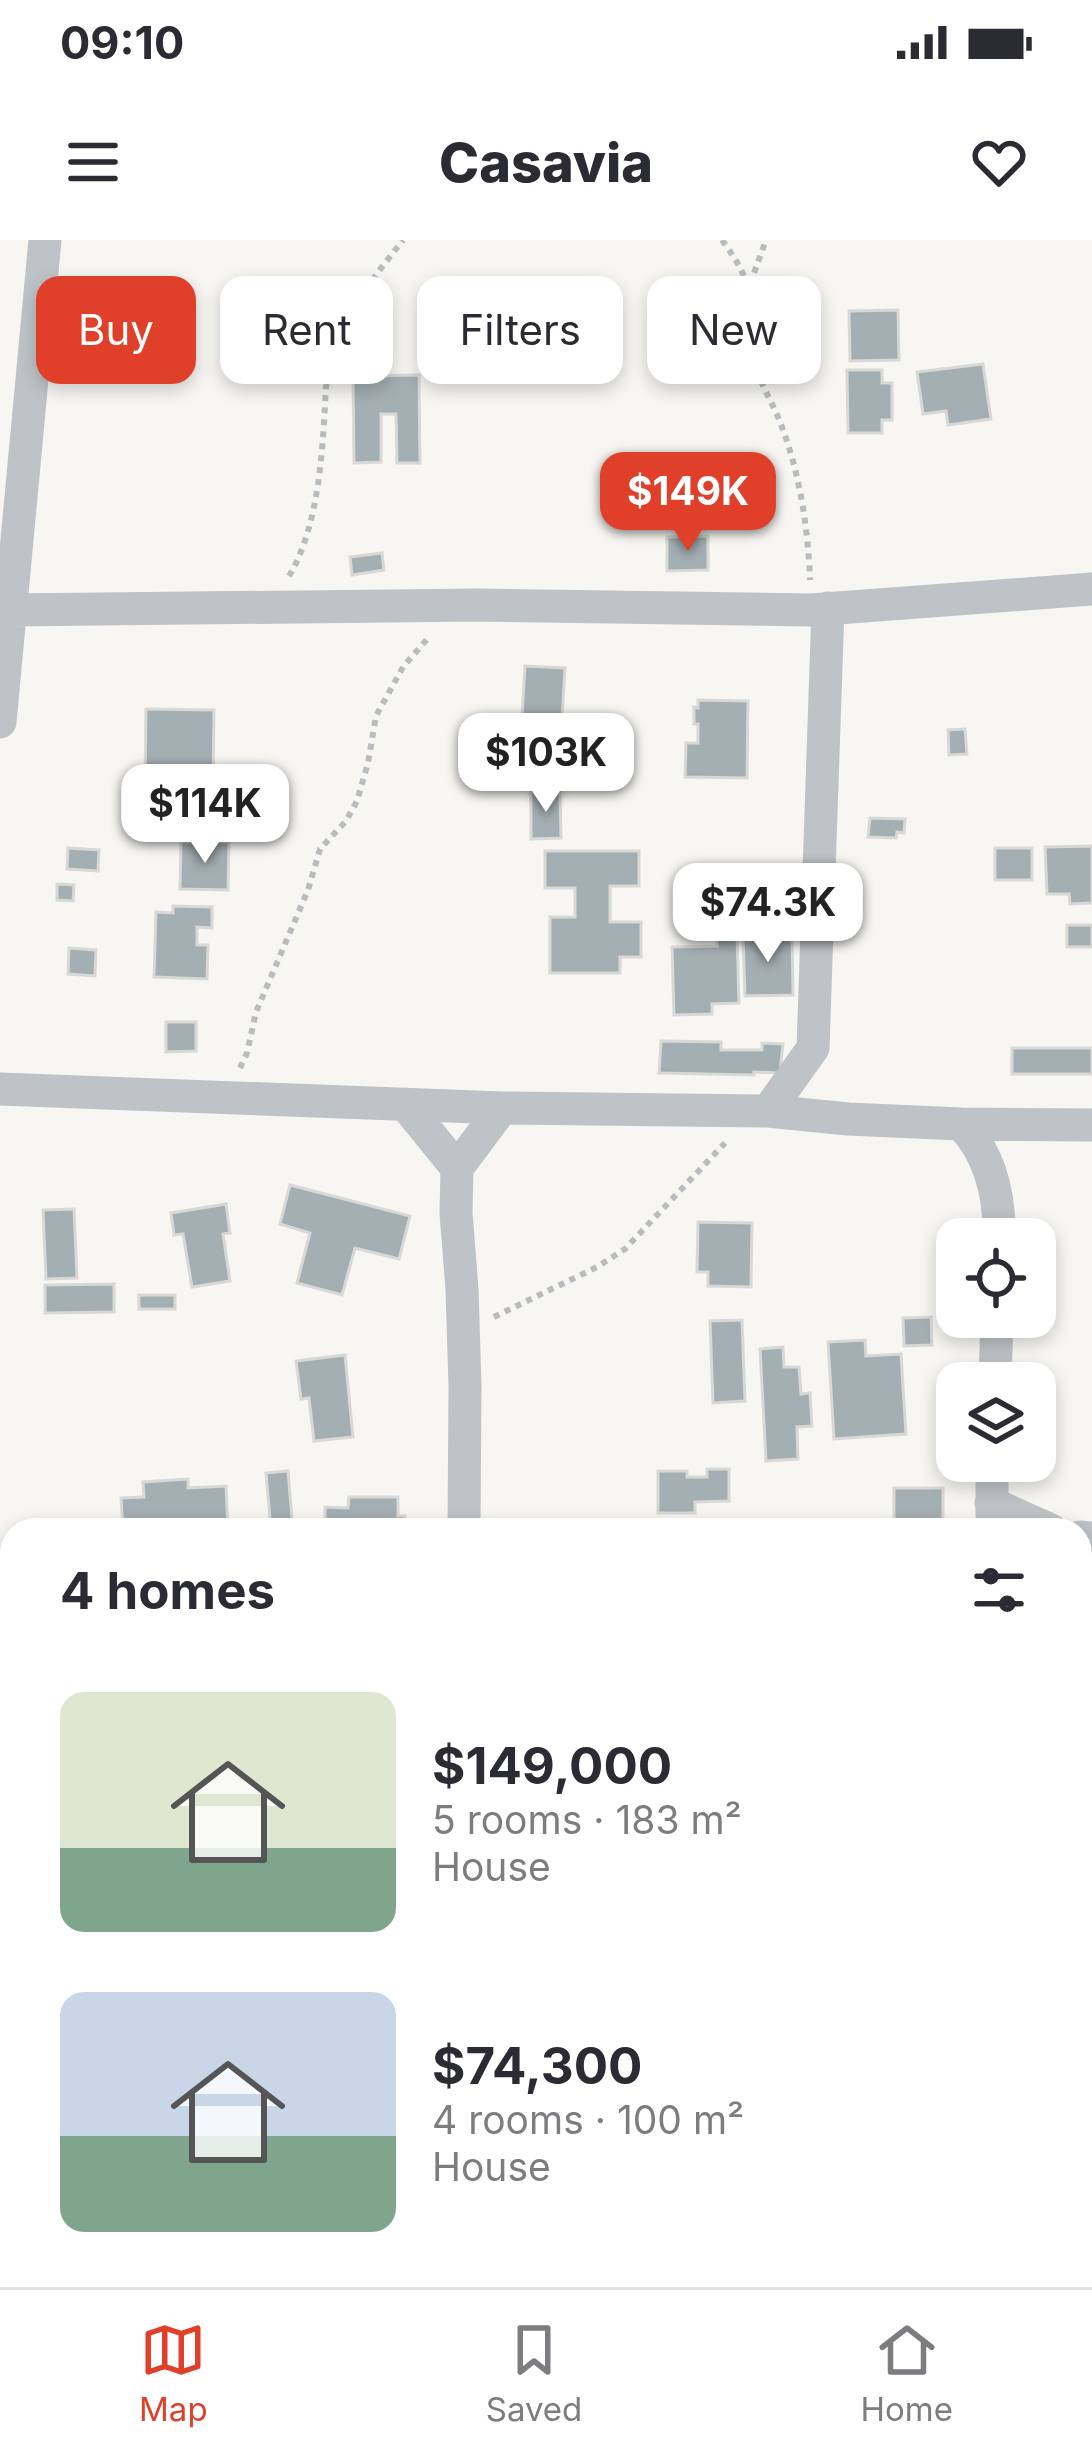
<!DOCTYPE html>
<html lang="en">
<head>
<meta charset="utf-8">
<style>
	:root { --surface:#fff; --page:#f7f7f7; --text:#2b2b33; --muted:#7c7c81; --line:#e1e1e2; --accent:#e0402a }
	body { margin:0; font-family:Inter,sans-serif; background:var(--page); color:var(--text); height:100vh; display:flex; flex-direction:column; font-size:45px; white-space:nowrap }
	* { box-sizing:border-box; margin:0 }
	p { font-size:39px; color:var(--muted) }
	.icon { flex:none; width:66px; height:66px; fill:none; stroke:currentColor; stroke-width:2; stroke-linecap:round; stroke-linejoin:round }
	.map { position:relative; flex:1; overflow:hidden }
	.details { position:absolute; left:0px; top:1278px; width:1092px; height:771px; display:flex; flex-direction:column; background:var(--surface); border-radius:36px 36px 0 0; box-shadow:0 6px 18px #0003 }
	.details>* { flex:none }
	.guide { position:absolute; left:36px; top:36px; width:1020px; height:108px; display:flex; gap:24px }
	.tools { position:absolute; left:936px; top:978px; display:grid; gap:24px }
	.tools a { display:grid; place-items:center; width:120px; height:120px; border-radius:24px; background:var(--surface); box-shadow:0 6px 18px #0003; font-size:60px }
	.price { position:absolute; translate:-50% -102px; padding:0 27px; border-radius:24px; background:#fff; color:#222; font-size:39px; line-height:78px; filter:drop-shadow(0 3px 6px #0008) }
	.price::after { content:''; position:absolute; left:50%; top:72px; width:36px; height:27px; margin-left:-18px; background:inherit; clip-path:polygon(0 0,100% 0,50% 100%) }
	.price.selected { background:var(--accent); color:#fff }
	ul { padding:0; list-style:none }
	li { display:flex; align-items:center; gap:36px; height:300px; padding:0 60px }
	li span { display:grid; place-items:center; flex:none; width:336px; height:240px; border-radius:24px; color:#555 }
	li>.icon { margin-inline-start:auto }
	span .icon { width:144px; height:144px; fill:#fffc; stroke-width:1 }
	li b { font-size:51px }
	h2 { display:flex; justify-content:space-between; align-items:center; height:144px; padding:0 60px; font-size:51px }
	.chip { padding:0 42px; border-radius:24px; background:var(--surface); box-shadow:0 6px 18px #0003; font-size:42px; line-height:108px }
	.chip.selected { background:var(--accent); color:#fff }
	.status { display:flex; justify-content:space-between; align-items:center; height:84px; padding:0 60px; background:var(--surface); direction:ltr }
	.status svg { height:33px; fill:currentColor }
	header { display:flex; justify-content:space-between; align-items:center; height:156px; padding:0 60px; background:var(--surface); font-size:54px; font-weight:800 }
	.dock { display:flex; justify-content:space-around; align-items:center; height:168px; border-top:3px solid var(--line); background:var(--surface); font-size:33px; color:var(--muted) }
	.dock a { display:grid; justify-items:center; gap:6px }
	.dock .selected { color:var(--accent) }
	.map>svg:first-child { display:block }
	.building { fill:#a4afb3; stroke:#d8d8d6; stroke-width:3 }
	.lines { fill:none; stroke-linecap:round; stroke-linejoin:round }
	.path { stroke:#b8bcbe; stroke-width:6; stroke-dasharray:6 6; stroke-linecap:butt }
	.minor { stroke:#bdc3c6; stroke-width:33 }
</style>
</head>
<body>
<div class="status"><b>09:10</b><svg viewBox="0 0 49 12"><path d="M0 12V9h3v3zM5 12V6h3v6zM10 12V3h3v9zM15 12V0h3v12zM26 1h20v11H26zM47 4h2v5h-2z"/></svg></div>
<header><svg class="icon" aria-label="menu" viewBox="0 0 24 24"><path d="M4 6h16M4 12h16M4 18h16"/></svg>Casavia<svg class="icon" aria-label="heart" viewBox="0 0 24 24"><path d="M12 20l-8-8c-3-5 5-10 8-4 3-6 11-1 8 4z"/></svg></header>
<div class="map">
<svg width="1092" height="2047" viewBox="0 0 1092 2047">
	<rect width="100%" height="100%" fill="#f7f6f3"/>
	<path class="building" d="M898 70 899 120 850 121 849 71Z
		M762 72H818L819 119 763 121Z
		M983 124 991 179 948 185 946 171 923 174 917 132Z
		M847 130H882V143H892V180H882V193H848Z
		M419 135 420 223H397L396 174H381V222L354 223 353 136Z
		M708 296V330L667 331V297Z
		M382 313 384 330 352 335 350 317Z
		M525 426 565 428 558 547 518 545Z
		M698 460 748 461 747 538 685 537 686 503H698V484H694V467L698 468Z
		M146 469 214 470 213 545 145 544Z
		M965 489 967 514 949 515 948 490Z
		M531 551H560L561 598 531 599Z
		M870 578 905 579 904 593 897 592 896 598 868 597Z
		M181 602H229L228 650 180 649Z
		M1092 606V663L1070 664 1069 654H1047L1045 607Z
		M68 608 99 610 98 631 67 629Z
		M995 608H1032V640H995Z
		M545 611H639V646H610V682H641V717H620V733H550V677H575V648H545Z
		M57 644 74 645 73 661 57 660Z
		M173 666 212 667V688L197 687V705H208L207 739 154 737 156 672 173 673Z
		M1067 685H1092V707H1067Z
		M716 695H737L739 763 712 764V774L674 775 672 707 717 706Z
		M792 695 793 755 745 756 743 696Z
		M69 708 96 710 95 736 68 734Z
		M166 782H196V811L166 812Z
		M661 801 721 802V810H762V803L783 804 780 833 754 832V835L659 833Z
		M1012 808H1092V834H1012Z
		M290 945 410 976 399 1019 355 1008 342 1055 297 1043 310 993 280 984Z
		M226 964 230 993 223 994 230 1041 192 1047 183 994 174 995 171 973Z
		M74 969 77 1038 46 1039 43 970Z
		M698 982 752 983 751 1047 708 1046V1032H697Z
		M114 1044V1072L45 1073V1045Z
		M139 1055H175V1069H139Z
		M931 1077 932 1105 904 1106 903 1078Z
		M742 1080 745 1161 713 1163 710 1081Z
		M865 1100 866 1116 901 1114 906 1194 834 1199 828 1102Z
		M783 1107 784 1127H799L801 1154 810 1153 812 1186 797 1187 798 1219 766 1221 760 1109Z
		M345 1115 353 1197 314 1201 309 1158 301 1159 296 1121Z
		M707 1229H729V1261L695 1262V1273H658V1231H687V1237H707Z
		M288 1231 293 1290H271L266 1233Z
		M188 1239V1248L226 1246 228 1290H120H123L121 1258 144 1257 143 1242Z
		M894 1248H943V1290H894Z
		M349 1257H398V1276H405L404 1290H325V1267L348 1268Z
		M1080 2029H1092V2047H1075V2037H1080Z"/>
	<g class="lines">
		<path class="path" d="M722 0C736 20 749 37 749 62L741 72 726 128 733 134C734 134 750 133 752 133 761 137 764 148 768 156 796 209 808 280 810 340
			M750 44 766 0
			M289 336C320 285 323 204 326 146 335 129 336 109 343 90 356 58 382 27 403 0
			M240 828 247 813 256 772 308 650 320 609 346 581 357 561 368 523 376 476 403 427 429 397
			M494 1077 597 1027 625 1009 725 903
			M1080 1971 1092 1970"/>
		<path class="minor" d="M10 370 477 365 811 370 1092 349
			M0 482 45 0
			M0 849 502 868 768 871 848 879 961 884C991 915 1000 957 999 999
			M405 864 457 928
			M768 871 813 808 828 368
			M961 884 1092 885
			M995 1143 997 1077
			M991 1263 1051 1290
			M464 1290 465 1146 462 1049 456 973 457 928 502 868
			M992 1290V1221
			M1080 1297 1092 1298
			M0 1692 12 1944
			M19 2037 20 2047
			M968 2037 999 2046
			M119 2047 560 2037"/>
	</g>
</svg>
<div class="tools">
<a><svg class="icon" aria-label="locate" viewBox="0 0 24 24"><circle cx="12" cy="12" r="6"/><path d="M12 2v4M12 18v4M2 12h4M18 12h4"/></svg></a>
<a><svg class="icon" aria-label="layers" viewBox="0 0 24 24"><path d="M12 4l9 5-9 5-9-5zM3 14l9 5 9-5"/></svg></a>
</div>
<b class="price selected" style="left:688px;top:314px">$149K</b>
<b class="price" style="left:546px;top:575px">$103K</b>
<b class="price" style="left:205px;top:626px">$114K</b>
<b class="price" style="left:768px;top:725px">$74.3K</b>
<div class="guide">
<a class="chip selected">Buy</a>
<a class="chip">Rent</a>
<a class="chip">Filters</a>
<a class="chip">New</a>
</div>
<section class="details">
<h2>4 homes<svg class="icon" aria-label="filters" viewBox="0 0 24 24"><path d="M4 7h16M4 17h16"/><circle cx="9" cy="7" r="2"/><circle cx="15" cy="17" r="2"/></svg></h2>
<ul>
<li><span style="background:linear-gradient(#dfe7d0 65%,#7fa58c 0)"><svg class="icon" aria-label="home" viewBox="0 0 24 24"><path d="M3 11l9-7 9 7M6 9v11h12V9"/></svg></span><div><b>$149,000</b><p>5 rooms · 183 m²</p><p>House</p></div></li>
<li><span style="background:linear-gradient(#c9d6e8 60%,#7fa58c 0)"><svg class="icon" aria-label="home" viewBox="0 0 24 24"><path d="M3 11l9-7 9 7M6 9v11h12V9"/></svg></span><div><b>$74,300</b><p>4 rooms · 100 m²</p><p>House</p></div></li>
</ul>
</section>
</div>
<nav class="dock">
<a class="selected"><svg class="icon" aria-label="map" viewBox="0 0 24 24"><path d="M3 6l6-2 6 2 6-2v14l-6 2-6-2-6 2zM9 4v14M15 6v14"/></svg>Map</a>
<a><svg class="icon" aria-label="saved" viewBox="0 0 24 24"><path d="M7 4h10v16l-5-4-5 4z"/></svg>Saved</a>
<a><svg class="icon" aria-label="home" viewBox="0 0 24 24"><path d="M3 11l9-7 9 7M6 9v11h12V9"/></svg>Home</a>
</nav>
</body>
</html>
